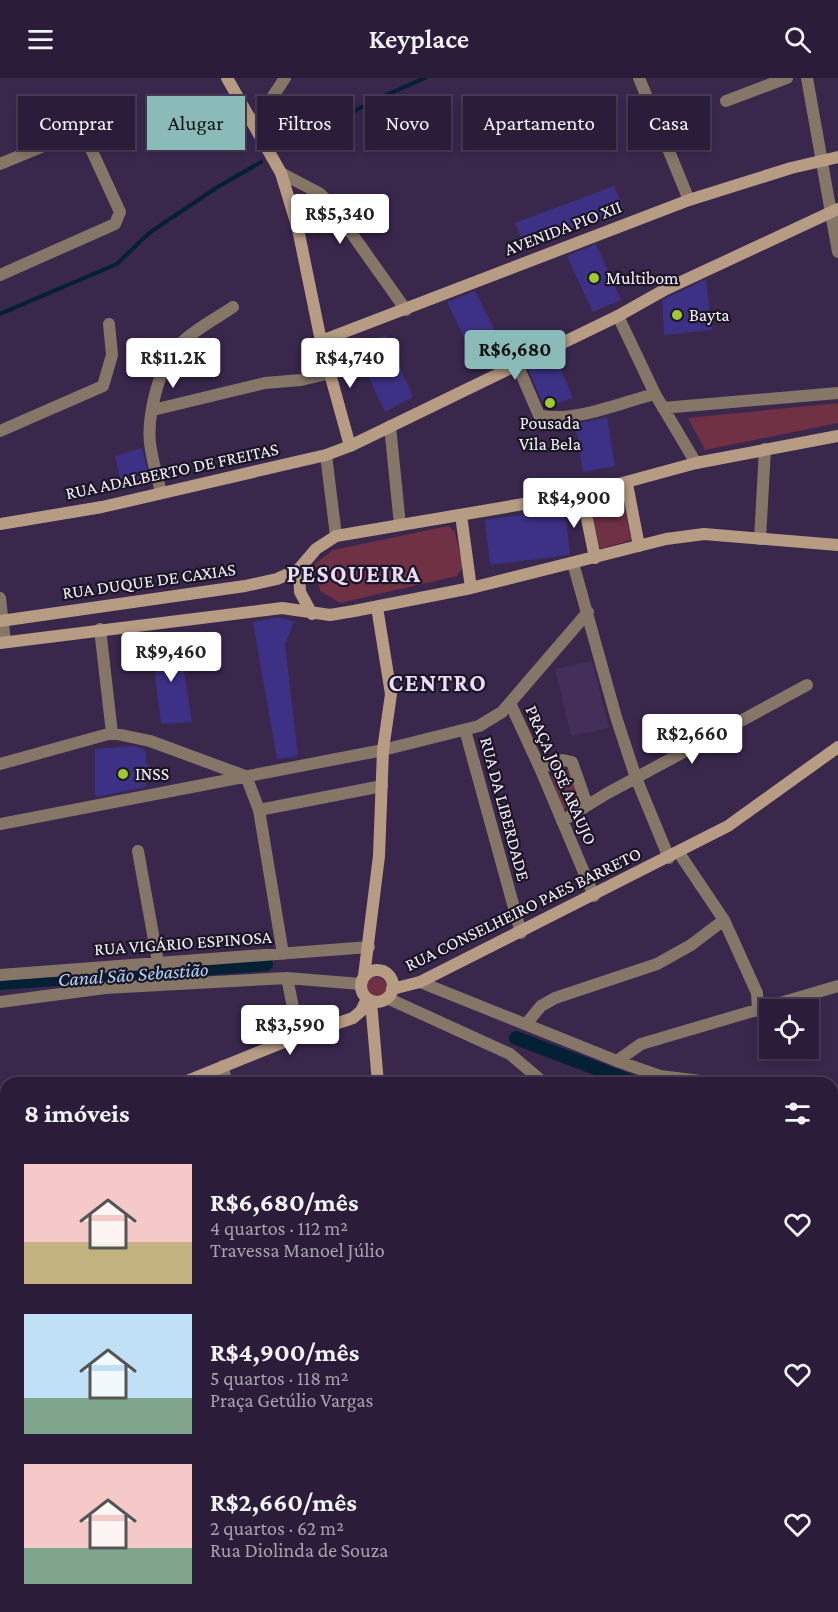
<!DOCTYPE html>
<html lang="pt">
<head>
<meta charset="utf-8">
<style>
	:root { --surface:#2b1d39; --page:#332641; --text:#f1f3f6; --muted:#a6a2ae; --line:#473b53; --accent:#8bbbb9 }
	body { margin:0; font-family:"Crimson Pro",serif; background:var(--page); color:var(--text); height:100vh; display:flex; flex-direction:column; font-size:22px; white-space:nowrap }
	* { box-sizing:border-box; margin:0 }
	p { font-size:20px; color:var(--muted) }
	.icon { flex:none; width:33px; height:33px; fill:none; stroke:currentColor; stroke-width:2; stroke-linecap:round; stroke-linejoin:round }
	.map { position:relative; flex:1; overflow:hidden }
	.drawer { position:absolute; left:0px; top:999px; width:838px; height:536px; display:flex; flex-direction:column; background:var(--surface); border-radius:18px 18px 0 0; box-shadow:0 3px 9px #0003,0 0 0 2px var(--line) }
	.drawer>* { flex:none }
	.guide { position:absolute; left:18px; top:18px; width:802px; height:54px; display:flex; gap:12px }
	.fabs { position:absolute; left:759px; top:921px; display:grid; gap:12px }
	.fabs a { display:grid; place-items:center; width:60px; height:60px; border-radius:0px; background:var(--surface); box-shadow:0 3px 9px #0003,0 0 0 2px var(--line); font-size:30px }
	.price { position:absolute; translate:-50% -51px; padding:0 14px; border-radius:6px; background:#fff; color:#222; font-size:20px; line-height:39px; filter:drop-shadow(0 2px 3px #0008) }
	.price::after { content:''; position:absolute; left:50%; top:36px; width:18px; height:14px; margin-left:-9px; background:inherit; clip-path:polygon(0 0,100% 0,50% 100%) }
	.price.selected { background:var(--accent); color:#111 }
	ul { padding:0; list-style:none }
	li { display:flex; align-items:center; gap:18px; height:150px; padding:0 24px }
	li span { display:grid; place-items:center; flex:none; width:168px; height:120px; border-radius:0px; color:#555 }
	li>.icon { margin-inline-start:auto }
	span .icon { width:72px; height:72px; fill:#fffc; stroke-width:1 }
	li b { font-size:26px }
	h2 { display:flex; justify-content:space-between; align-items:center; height:72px; padding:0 24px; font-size:26px }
	.chip { padding:0 21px; border-radius:0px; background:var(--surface); box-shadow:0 3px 9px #0003,0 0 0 2px var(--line); font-size:21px; line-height:54px }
	.chip.selected { background:var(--accent); color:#111 }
	header { display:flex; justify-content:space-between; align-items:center; height:78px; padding:0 24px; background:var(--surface); font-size:27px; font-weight:600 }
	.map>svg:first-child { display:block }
	.built { fill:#442f5a }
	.green { fill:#6f3143 }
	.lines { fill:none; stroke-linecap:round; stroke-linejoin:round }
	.stream { stroke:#032035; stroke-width:4 }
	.canal { stroke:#032035; stroke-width:14 }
	.building { fill:#3d3185 }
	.street { stroke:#867667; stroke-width:12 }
	.secondary { stroke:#b79c84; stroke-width:12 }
	.poi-dot { fill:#9fca2d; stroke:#1c1525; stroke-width:2 }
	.labels { text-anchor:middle; stroke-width:4.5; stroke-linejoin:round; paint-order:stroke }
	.street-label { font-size:18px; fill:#f6f2fc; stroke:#1c1525 }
	.poi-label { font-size:18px; fill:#f6f2fc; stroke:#1c1525; text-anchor:start }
	.water-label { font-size:20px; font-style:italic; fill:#acd6f9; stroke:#1c1525 }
	.district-label { font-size:24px; font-weight:bold; letter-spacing:1.5px; fill:#e9ddfa; stroke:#1c1525 }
</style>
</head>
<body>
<header><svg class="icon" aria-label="menu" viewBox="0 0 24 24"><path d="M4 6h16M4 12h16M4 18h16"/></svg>Keyplace<svg class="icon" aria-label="search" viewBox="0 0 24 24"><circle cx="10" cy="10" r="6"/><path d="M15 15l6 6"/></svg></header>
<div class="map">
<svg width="838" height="1534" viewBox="0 0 838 1534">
	<rect width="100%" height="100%" fill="#39274c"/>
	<path class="built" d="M592 583 609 650 571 658 555 591Z"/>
	<path class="green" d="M838 325V345L705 372 688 340Z
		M623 421 631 462 600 471 590 426Z
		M448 448 455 454 463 489 457 498 340 525 320 513 315 486 333 472Z
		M569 691 583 723 563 731 551 698Z
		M365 910a11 11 0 1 1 22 0a11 11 0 1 1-22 0Z"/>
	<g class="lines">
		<path class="stream" d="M281 72 377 21 425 0
			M0 236 117 186 149 155 216 110 261 84"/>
		<path class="canal" d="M0 905 266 886
			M516 960 635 1005
			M832 1080 838 1082"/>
	</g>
	<path class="building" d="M614 108 624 132 524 167 515 145Z
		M596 166 621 222 593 234 567 178Z
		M706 201 712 252 664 257 662 222Z
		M475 213 508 279 480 292 447 224Z
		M386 257 413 319 385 334 355 270Z
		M555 278 573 320 545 330 528 291Z
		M607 339 615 388 583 394 575 346Z
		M142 370 151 406 123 412 115 378Z
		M565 431 570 477 490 487 485 442Z
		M279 539 294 544 285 566 298 678 277 681 253 544Z
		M179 561 192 644 161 646 151 565Z
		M135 668 146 673V685L155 692 146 700V709L95 719V671Z"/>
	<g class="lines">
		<path class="street" d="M639 0 689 122
			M807 0 838 174
			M726 23 787 0
			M254 47 285 0
			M0 86 80 53 86 60 120 134 115 146 0 197
			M281 95 319 115 330 125 406 232
			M618 238 655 316 696 385
			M517 286 539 337C572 346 622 324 655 316
			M663 330 838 315
			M153 332 265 305 301 302 331 295
			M390 348 400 447
			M0 353 103 308 112 277 109 246
			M326 377 336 458
			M161 414C157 398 152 382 150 365 147 339 159 288 177 269 192 253 215 241 233 229
			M760 461 765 371
			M573 485 616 639 636 700 669 780
			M0 520 5 564
			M100 551 112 655
			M510 625 540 690 594 818
			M465 652 521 855
			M0 686 112 655 150 663 245 698
			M540 690 563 682 572 684 587 727
			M246 698 259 732 283 876
			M259 732 382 708
			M562 743 606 716 807 607
			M0 746 383 672 479 648 502 634 588 534
			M138 773 158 884
			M679 775 724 842 757 915 758 933
			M0 897 369 869
			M287 900 299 958
			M420 904 617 983 641 966 838 908
			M387 920 510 976 544 1005
			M0 924 105 910 287 900 361 906
			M526 946 541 928 555 920 657 886 691 867 724 842
			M617 983 660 998 717 1005
			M223 988 226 1005
			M832 1018H838
			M832 1151 838 1152
			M0 1240 6 1239
			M0 1273 6 1272
			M832 1317 838 1300
			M832 1354 838 1355
			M0 1383 6 1382
			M832 1451 838 1453
			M0 1482 6 1481
			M84 1528 87 1534
			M291 1528 294 1534
			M370 1528 373 1534
			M689 1528 691 1534
			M788 1528 789 1534"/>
		<path class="secondary" d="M227 0 281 95 298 151 321 263 350 368
			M321 263 689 122 791 90 838 79
			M627 406 639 468
			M582 416 595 480
			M461 437 471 510
			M0 446 102 429 326 377 350 368 618 238 666 211 838 131
			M299 491 300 514 312 536
			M0 543 245 508 277 501 299 491 316 471 336 458 582 416 696 385 838 358
			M0 565 282 530 330 537 354 533 471 510 666 461 704 456 838 467
			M361 908a16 16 0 1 1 32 0a16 16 0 1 1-32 0Z
			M364 898 379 778 383 672 391 616 377 529
			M392 911 420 904 728 748 838 669
			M371 924 378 1005
			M182 1005 299 958 353 940 361 933 367 921
			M0 1068 6 1066
			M0 1108 6 1113
			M832 1256 838 1258
			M487 1528 490 1534
			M586 1528 588 1534"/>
	</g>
	<g class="poi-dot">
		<circle cx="594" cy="200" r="6"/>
		<circle cx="677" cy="237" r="6"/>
		<circle cx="550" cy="325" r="6"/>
		<circle cx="123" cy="696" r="6"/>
	</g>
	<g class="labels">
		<g class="street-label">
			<text transform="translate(563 150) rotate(-21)" y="6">AVENIDA PIO XII</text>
			<text transform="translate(172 393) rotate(-12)" y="6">RUA ADALBERTO DE FREITAS</text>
			<text transform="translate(149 503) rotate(-8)" y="6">RUA DUQUE DE CAXIAS</text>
			<text transform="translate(561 697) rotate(66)" y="6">PRAÇA JOSÉ ARAUJO</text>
			<text transform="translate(505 731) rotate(75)" y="6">RUA DA LIBERDADE</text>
			<text transform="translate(523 831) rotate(-26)" y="6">RUA CONSELHEIRO PAES BARRETO</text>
			<text transform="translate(183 865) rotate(-4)" y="6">RUA VIGÁRIO ESPINOSA</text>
		</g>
		<g class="poi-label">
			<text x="606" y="206">Multibom</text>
			<text x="689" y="243">Bayta</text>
			<text x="550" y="351" text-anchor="middle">Pousada<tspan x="550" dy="21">Vila Bela</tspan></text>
			<text x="135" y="702">INSS</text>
		</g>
		<g class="water-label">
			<text transform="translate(133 896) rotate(-4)" y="7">Canal São Sebastião</text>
		</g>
		<g class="district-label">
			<text x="354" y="504">PESQUEIRA</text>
			<text x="438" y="613">CENTRO</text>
		</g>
	</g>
</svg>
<div class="fabs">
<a><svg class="icon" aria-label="locate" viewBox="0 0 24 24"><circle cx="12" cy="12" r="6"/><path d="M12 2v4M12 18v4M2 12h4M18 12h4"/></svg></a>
</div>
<b class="price" style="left:340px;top:167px">R$5,340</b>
<b class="price selected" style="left:515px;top:303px">R$6,680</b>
<b class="price" style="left:173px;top:311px">R$11.2K</b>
<b class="price" style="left:350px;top:311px">R$4,740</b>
<b class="price" style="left:574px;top:451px">R$4,900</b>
<b class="price" style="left:171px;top:605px">R$9,460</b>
<b class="price" style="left:692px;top:687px">R$2,660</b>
<b class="price" style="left:290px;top:978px">R$3,590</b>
<div class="guide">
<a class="chip">Comprar</a>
<a class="chip selected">Alugar</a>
<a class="chip">Filtros</a>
<a class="chip">Novo</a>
<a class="chip">Apartamento</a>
<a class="chip">Casa</a>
</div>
<section class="drawer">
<h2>8 imóveis<svg class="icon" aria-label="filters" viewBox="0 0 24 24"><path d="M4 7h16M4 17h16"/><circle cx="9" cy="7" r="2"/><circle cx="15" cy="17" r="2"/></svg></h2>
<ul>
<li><span style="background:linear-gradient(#f6c9c9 65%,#c2b280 0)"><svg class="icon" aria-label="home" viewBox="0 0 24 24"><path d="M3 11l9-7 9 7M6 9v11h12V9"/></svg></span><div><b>R$6,680/mês</b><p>4 quartos · 112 m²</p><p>Travessa Manoel Júlio</p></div><svg class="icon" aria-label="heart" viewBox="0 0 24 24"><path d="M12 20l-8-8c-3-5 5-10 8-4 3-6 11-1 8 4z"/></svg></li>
<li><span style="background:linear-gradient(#bfe0f5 70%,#7fa58c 0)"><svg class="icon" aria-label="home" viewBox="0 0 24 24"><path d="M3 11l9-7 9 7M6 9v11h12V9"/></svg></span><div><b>R$4,900/mês</b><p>5 quartos · 118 m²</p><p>Praça Getúlio Vargas</p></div><svg class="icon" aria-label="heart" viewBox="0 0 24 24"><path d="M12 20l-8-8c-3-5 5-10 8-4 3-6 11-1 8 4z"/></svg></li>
<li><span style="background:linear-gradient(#f6c9c9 70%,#7fa58c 0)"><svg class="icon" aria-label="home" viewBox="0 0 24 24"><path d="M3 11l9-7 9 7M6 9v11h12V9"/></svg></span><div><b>R$2,660/mês</b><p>2 quartos · 62 m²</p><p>Rua Diolinda de Souza</p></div><svg class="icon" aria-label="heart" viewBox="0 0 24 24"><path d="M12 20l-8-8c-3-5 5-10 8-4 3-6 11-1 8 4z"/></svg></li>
</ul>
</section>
</div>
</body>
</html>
